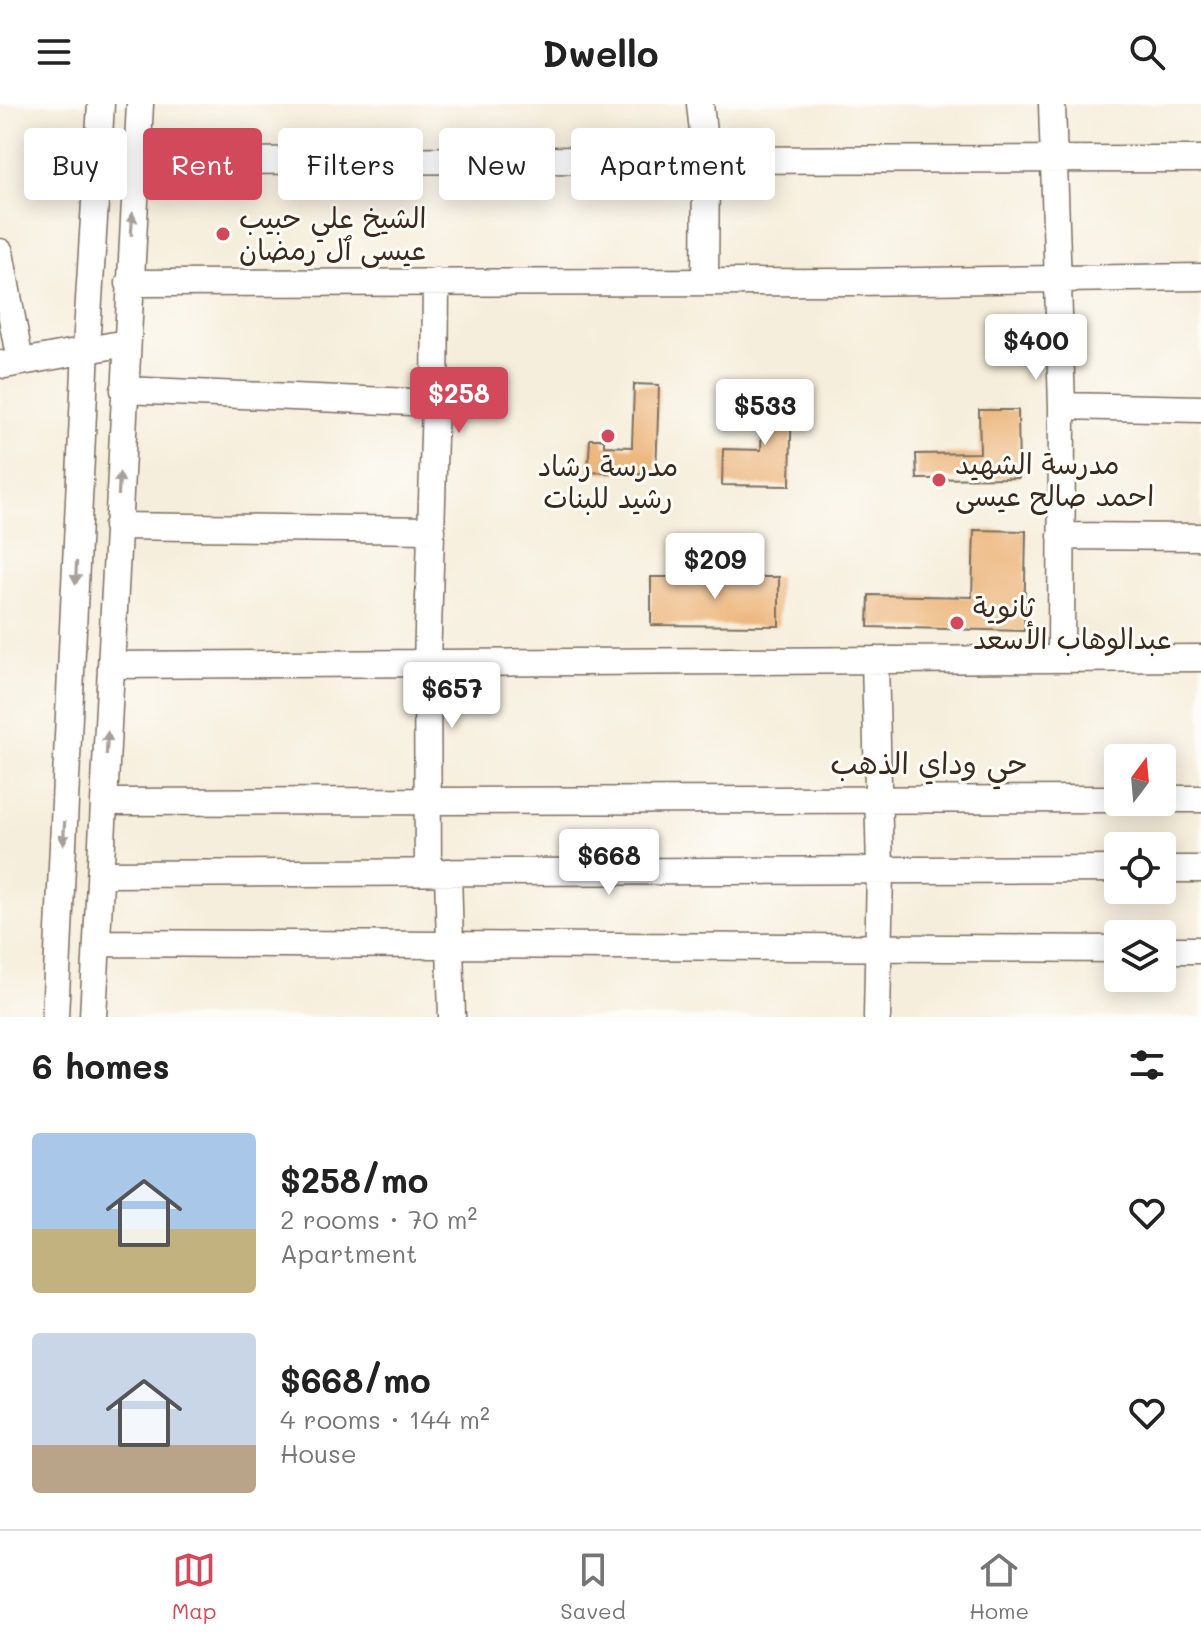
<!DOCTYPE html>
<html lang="en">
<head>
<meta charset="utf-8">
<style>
	:root { --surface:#fff; --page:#f6f6f6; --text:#222; --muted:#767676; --line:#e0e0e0; --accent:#d1495b }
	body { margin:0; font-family:Mali,"Playpen Sans Arabic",sans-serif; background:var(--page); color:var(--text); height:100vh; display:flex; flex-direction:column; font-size:30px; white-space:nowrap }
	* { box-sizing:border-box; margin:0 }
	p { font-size:26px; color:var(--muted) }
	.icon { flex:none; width:44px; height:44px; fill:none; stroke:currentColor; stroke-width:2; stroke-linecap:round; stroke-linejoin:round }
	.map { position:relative; height:913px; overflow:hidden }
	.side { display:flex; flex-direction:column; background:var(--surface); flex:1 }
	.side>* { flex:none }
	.hud { position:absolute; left:24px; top:24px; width:800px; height:72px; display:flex; gap:16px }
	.needle { width:52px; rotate:16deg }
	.controls { position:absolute; left:1104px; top:640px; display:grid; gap:16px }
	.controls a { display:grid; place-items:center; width:72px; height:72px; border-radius:8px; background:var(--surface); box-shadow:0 4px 20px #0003; font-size:40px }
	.price { position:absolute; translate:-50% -68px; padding:0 18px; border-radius:8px; background:#fff; color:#222; font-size:26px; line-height:52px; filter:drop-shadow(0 2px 4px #0008) }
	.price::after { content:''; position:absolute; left:50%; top:48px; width:24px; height:18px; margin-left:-12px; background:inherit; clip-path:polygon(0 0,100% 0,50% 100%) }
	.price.active { background:var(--accent); color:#fff }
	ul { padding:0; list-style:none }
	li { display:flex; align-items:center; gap:24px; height:200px; padding:0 32px }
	li span { display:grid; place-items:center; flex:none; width:224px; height:160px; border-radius:8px; color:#555 }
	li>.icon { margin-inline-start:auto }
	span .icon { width:96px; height:96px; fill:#fffc; stroke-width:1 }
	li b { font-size:34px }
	h2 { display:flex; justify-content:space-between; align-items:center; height:96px; padding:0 32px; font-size:34px }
	.tag { padding:0 28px; border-radius:8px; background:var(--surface); box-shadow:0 4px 20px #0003; font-size:28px; line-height:72px }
	.tag.active { background:var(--accent); color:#fff }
	header { display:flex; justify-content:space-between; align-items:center; height:104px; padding:0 32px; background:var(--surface); font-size:36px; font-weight:700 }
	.tabs { display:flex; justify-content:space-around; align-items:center; height:112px; border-top:2px solid var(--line); background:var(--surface); font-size:22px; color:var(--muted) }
	.tabs a { display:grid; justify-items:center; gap:4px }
	.tabs .active { color:var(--accent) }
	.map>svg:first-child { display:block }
	.building { fill:#edb880 }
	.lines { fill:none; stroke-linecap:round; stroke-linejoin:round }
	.minor-casing { stroke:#7c6f60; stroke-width:29 }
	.minor { stroke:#fff; stroke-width:26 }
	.oneway { fill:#a79f9a }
	.poi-dot { fill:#d1495b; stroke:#fdfcf7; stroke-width:3 }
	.labels { text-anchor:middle; stroke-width:6; stroke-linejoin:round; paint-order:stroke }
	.poi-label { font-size:28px; fill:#3b2a1e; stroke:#fdfcf7; text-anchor:start }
	.neighbourhood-label { font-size:30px; fill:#3b2a1e; stroke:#fdfcf7 }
</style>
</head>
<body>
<header><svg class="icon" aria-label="menu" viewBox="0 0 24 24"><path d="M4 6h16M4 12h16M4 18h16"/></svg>Dwello<svg class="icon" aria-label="search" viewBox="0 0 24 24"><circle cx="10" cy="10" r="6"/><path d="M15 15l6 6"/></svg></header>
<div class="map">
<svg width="1201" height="913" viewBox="0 0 1201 913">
	<rect width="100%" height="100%" fill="#fdfcf7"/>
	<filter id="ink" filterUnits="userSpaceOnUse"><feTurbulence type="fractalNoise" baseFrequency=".0125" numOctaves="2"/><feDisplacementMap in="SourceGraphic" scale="16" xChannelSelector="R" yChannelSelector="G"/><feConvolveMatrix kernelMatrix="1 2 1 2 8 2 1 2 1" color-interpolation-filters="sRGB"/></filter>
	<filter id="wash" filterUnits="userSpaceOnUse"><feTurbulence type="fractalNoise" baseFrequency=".006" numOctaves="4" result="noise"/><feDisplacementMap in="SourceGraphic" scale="32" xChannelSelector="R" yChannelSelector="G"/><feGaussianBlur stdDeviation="1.8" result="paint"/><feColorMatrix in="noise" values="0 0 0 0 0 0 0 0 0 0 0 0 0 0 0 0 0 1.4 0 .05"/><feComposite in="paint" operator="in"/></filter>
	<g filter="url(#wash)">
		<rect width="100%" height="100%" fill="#f6eedc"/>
		<g id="blocks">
			<path class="building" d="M634 280 659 281 656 371 588 368 590 335H604V342L632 343Z
				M763 285H792L790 382 722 381 723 345 761 346Z
				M979 306H1018L1019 374 917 375 916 350 980 349Z
				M974 426 1026 427 1024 527 868 523 869 491 972 493Z
				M651 473H779V522L651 521Z"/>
		</g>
	</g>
	<g filter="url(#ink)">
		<use href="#blocks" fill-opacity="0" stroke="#7c6f60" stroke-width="2"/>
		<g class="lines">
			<defs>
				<path id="minor" d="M700 0 706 56 705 178
					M1052 0 1062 302 1061 555
					M136 57 1201 55
					M0 148 20 258
					M129 179 854 178 1201 173
					M0 260 5 261 126 239
					M124 286 435 299
					M1062 302 1201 305
					M117 422 432 426
					M1061 432 1201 433
					M875 556 880 766 877 913
					M111 561 1201 554
					M1162 695H1201
					M104 698 1118 695
					M1162 765H1201
					M428 768 427 559 435 299 436 178
					M448 768 452 913
					M101 770 1118 765
					M97 839 1118 845
					M1162 846H1201
					M55 913 86 245 101 0
					M93 913 140 0"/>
			</defs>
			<use href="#minor" class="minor-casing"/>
			<use href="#minor" class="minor"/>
		</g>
		<defs><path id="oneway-solid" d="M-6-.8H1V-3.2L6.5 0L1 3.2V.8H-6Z" transform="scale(2)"/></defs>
		<g class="oneway">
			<use href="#oneway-solid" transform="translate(132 120) rotate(-86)"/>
			<use href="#oneway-solid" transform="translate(119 380) rotate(-87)"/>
			<use href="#oneway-solid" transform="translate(76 469) rotate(93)"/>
			<use href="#oneway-solid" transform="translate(107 639) rotate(-87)"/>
			<use href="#oneway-solid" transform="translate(64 729) rotate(93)"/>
		</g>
	</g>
	<g class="poi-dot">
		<circle cx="223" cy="130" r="8"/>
		<circle cx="608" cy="332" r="8"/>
		<circle cx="939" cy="376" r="8"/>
		<circle cx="957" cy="519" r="8"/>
	</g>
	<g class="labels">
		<g class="poi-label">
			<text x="239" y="124">الشيخ علي حبيب<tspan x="239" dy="32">عيسى ٱل رمضان</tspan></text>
			<text x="955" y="370">مدرسة الشهيد<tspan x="955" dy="32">احمد صالح عيسى</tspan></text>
			<text x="608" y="372" text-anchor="middle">مدرسة رشاد<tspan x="608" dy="32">رشيد للبنات</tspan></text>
			<text x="973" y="513">ثانوية<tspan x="973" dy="32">عبدالوهاب الأسعد</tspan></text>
		</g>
		<g class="neighbourhood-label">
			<text x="929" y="670">حي وداي الذهب</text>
		</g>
	</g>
</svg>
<div class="controls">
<a><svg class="needle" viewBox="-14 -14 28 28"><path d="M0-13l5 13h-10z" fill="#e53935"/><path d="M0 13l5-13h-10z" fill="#767676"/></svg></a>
<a><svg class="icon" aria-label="locate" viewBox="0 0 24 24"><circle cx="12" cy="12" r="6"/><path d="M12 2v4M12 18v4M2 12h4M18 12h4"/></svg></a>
<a><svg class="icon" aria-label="layers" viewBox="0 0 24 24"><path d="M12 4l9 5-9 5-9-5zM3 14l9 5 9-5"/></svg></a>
</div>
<b class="price" style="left:1036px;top:278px">$400</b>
<b class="price active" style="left:459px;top:331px">$258</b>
<b class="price" style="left:765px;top:343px">$533</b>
<b class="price" style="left:715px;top:497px">$209</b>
<b class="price" style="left:452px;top:626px">$657</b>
<b class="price" style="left:609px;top:793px">$668</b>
<div class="hud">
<a class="tag">Buy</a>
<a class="tag active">Rent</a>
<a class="tag">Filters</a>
<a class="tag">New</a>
<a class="tag">Apartment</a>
</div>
</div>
<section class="side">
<h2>6 homes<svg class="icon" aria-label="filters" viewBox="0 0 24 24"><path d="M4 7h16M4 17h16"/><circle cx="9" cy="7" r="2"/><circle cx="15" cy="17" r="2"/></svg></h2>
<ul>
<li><span style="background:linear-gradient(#a9c7e8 60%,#c2b280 0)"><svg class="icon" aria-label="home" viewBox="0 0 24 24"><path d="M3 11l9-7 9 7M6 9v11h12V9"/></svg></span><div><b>$258/mo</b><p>2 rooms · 70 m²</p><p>Apartment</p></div><svg class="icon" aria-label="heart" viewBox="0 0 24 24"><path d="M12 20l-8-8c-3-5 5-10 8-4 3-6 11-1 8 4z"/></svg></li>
<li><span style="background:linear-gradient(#c9d6e8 70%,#b9a48a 0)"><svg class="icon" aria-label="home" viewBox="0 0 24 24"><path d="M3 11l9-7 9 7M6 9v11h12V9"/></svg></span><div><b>$668/mo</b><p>4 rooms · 144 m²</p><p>House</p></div><svg class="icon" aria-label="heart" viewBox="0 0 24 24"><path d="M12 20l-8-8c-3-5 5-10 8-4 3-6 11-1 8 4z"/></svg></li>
</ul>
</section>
<nav class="tabs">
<a class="active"><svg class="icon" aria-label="map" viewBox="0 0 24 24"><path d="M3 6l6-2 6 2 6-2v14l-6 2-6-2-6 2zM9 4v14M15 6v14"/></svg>Map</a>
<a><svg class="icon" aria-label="saved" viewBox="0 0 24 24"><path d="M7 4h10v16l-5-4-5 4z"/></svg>Saved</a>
<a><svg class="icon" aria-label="home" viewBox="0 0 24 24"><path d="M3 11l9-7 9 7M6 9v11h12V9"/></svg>Home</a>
</nav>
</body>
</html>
